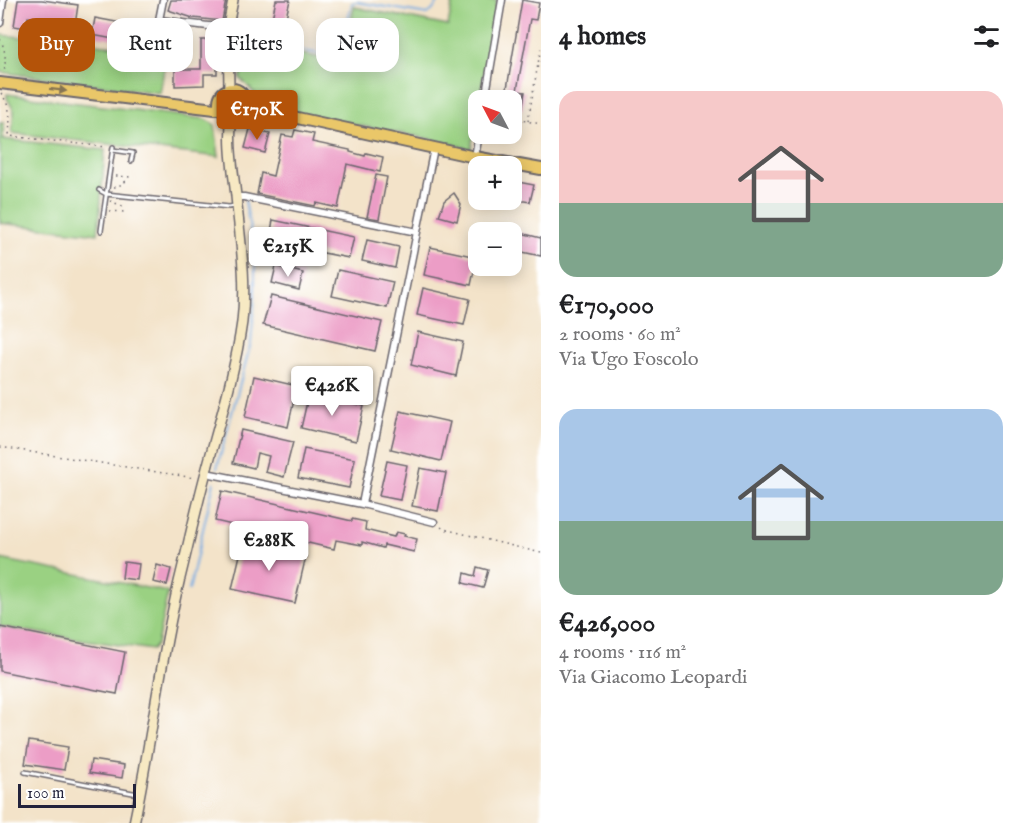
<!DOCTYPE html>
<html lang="en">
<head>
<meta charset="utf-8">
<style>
	:root { --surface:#fff; --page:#f6f6f6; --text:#202124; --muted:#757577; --accent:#b45309 }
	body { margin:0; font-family:"IM FELL English",serif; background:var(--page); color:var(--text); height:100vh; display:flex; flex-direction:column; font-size:22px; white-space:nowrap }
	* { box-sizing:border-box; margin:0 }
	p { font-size:20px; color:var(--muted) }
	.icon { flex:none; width:33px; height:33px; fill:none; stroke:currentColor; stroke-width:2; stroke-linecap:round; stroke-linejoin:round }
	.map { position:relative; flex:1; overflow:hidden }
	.panel { display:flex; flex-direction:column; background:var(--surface); width:480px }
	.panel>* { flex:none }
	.hud { position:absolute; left:18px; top:18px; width:432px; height:54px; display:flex; gap:12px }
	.needle { width:39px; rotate:311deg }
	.fabs { position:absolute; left:468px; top:90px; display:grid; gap:12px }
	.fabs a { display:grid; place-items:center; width:54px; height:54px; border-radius:12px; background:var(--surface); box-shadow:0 3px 15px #0003; font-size:30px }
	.scale { position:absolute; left:18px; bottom:15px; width:118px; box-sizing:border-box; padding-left:6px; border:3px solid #22223b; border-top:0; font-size:16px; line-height:21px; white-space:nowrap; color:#22223b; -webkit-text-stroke:4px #fff; paint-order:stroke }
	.price { position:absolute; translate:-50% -51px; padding:0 14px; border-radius:6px; background:#fff; color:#222; font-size:20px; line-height:39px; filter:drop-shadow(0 2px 3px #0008) }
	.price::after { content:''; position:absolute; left:50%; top:36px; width:18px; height:14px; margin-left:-9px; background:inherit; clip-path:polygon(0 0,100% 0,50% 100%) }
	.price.current { background:var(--accent); color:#fff }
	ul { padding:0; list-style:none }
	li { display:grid; align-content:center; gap:12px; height:318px; padding:0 18px }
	li span { display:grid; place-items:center; height:186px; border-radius:18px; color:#555 }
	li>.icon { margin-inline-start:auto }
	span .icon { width:108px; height:108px; fill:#fffc; stroke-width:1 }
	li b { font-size:26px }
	h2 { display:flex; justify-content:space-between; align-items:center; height:72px; padding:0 18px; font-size:26px }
	.chip { padding:0 21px; border-radius:18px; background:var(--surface); box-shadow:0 3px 15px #0003; font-size:21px; line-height:54px }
	.chip.current { background:var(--accent); color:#fff }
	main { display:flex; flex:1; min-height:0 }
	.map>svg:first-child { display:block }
	.green { fill:#9ad182; stroke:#5e7a5e; stroke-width:1.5 }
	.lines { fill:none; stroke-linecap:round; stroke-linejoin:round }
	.stream { stroke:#74ace3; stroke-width:2 }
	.building { fill:#ec9dc6 }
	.lane-casing { stroke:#6b666d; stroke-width:6 }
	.street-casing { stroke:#6b666d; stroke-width:9 }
	.secondary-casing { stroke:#6b666d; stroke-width:12 }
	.primary-casing { stroke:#6b666d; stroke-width:14 }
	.path { stroke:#6b666d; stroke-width:1.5; stroke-dasharray:1.5 4.5; stroke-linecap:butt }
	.lane { stroke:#fff; stroke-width:3 }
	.street { stroke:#fff; stroke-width:6 }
	.secondary { stroke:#f7e9c3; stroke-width:9 }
	.primary { stroke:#eac769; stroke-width:10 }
	.oneway { fill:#867452 }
</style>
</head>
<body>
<main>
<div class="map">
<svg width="541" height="823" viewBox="0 0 541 823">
	<rect width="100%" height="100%" fill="#fff"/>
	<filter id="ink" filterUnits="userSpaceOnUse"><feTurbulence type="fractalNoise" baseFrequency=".0167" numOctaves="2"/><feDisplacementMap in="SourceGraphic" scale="12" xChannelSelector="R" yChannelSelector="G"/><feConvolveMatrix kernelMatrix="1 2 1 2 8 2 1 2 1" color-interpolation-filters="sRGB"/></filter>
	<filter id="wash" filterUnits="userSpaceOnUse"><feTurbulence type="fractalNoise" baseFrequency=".008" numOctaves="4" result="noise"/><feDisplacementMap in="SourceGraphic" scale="24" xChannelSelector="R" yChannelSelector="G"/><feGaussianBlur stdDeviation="1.35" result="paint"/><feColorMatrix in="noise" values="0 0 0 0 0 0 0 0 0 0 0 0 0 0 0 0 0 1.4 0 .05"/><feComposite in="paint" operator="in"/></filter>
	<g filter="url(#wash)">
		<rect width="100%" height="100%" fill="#f3e3c9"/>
		<path class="green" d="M453 0H497L471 149 430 139 272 109 261 100 240 78 251 44 342 62 354 7 448 26Z
			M0 35 167 51 160 93 0 72Z
			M7 94 206 119 215 125 219 157 12 133 14 111 7 98Z
			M0 123H4L3 139 105 150 98 234 0 223Z
			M0 559 168 592 157 644 152 650 0 627Z"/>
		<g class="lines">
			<path class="stream" d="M236 59 237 45 239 40 243 39 336 57 339 53 352 3 357 2 427 14 432 11 440 0
				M217 468 251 343 255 296V256L245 200
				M189 590 214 482"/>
		</g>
		<g id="blocks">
			<path class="building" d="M18 0H42L78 5 74 32 58 30 60 22 28 17 26 28 14 26Z
				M171 0H226L222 21 193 18 168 10Z
				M276 0H290L282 35 269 32Z
				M522 0 539 3 536 20 530 19 520 73 517 91 525 92 522 110 512 108V100H505Z
				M95 18 143 27 140 44 92 35Z
				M201 40H217V74H204V85L175 86V69H201Z
				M250 129 270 134 265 153 245 148Z
				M295 130 314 134 312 142 350 150V152L365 156 366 153 383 157 380 172 347 164 338 208 316 203 315 206 257 194 261 173 273 176 282 135 293 137Z
				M376 175 387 177 379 219 367 217Z
				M513 181 534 185 530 202 512 199Z
				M454 193 461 204 457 221 439 216 444 201Z
				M273 220 354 237 349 258 273 243 276 232 271 231Z
				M517 232 541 238V256L513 250Z
				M367 240 399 247 395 268 362 261Z
				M430 247 477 257 471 285 424 275Z
				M276 266 303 273 299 290 272 283Z
				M338 270 393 282 387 308 332 296Z
				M423 288 470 299 464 325 417 315Z
				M271 296 382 322 375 351 263 325Z
				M418 332 463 342 456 376 411 365Z
				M254 376 297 386 288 427 245 417Z
				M309 393 364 406 356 441 301 428Z
				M400 411 450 422 441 461 391 449Z
				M241 430 293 442 284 477 265 472 269 456 257 453 254 468 233 463Z
				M304 449 355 459 349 488 298 478Z
				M387 461 407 465 400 500 379 496Z
				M420 468 446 473 438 511 412 506Z
				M222 491 352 521V519L366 522 365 530 394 537 396 532 405 534 404 536 417 539 414 552 384 545 383 548 362 542V545L336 540 334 549 215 521Z
				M243 542 306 556 295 603 232 589Z
				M124 562 139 564 137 580 122 578Z
				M157 565 171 569 167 585 153 582Z
				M477 567 488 570 483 588 463 583 465 573 475 576Z
				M0 627 125 652 117 694 0 671Z
				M29 741 68 747 64 770 25 764Z
				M91 760 124 765 122 778 89 773Z"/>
		</g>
	</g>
	<g filter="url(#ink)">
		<use href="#blocks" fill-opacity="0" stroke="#6b666d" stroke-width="1.5"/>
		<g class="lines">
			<defs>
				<path id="lane" d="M113 150 133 153 131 161
					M99 190 106 194 229 207 235 206
					M101 231 113 147
					M25 772 138 794"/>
				<path id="street" d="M163 0 159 20 208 26H228
					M0 23 3 0
					M485 100 502 0
					M475 157 479 134
					M236 197H244L417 232
					M206 473 362 504 434 522
					M362 504 434 148"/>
				<path id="secondary" d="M229 89 228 26 233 0
					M134 823C151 743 160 662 179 582 188 546 196 509 206 472 219 423 235 373 242 322 247 280 240 238 236 196 233 169 228 142 232 115"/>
				<path id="primary" d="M0 83 215 109H222
					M219 102a13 13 0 1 1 26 0a13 13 0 1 1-26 0Z
					M245 103 261 110 475 157 541 169"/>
			</defs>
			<use href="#lane" class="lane-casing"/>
			<use href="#street" class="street-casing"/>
			<use href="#secondary" class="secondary-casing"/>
			<use href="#primary" class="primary-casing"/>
			<path class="path" d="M0 39C6 50 6 61 4 73
				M1 93C12 109 10 118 9 136L107 147
				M512 118 541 124
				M528 121 541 47
				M116 176 130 177
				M114 187H117L129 179
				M110 201 125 207
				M110 211 124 212
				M0 447 195 478
				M441 527 444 529 541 553"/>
			<use href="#lane" class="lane"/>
			<use href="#street" class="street"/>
			<use href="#secondary" class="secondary"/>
			<use href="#primary" class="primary"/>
		</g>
		<defs><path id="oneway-solid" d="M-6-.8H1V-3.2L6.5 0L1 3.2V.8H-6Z" transform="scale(1.5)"/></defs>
		<use class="oneway" href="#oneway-solid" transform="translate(58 90) rotate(7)"/>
	</g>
</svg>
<div class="fabs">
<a><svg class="needle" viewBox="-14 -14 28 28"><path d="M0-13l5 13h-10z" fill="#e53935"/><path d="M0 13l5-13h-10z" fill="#757577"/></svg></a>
<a>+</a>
<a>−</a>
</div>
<div class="scale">100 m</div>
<b class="price current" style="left:257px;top:141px">€170K</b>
<b class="price" style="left:288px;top:278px">€215K</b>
<b class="price" style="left:332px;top:417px">€426K</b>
<b class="price" style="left:269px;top:572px">€288K</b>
<div class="hud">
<a class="chip current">Buy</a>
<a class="chip">Rent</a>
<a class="chip">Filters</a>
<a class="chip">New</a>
</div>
</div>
<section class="panel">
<h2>4 homes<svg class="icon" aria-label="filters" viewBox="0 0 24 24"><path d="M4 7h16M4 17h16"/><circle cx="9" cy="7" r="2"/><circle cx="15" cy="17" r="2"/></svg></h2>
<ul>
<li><span style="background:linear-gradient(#f6c9c9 60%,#7fa58c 0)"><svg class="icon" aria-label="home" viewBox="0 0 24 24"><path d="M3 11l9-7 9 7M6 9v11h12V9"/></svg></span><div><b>€170,000</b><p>2 rooms · 60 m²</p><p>Via Ugo Foscolo</p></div></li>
<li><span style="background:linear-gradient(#a9c7e8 60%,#7fa58c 0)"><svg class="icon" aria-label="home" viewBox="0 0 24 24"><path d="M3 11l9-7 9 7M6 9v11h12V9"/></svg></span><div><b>€426,000</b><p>4 rooms · 116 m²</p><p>Via Giacomo Leopardi</p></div></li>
</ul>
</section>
</main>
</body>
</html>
